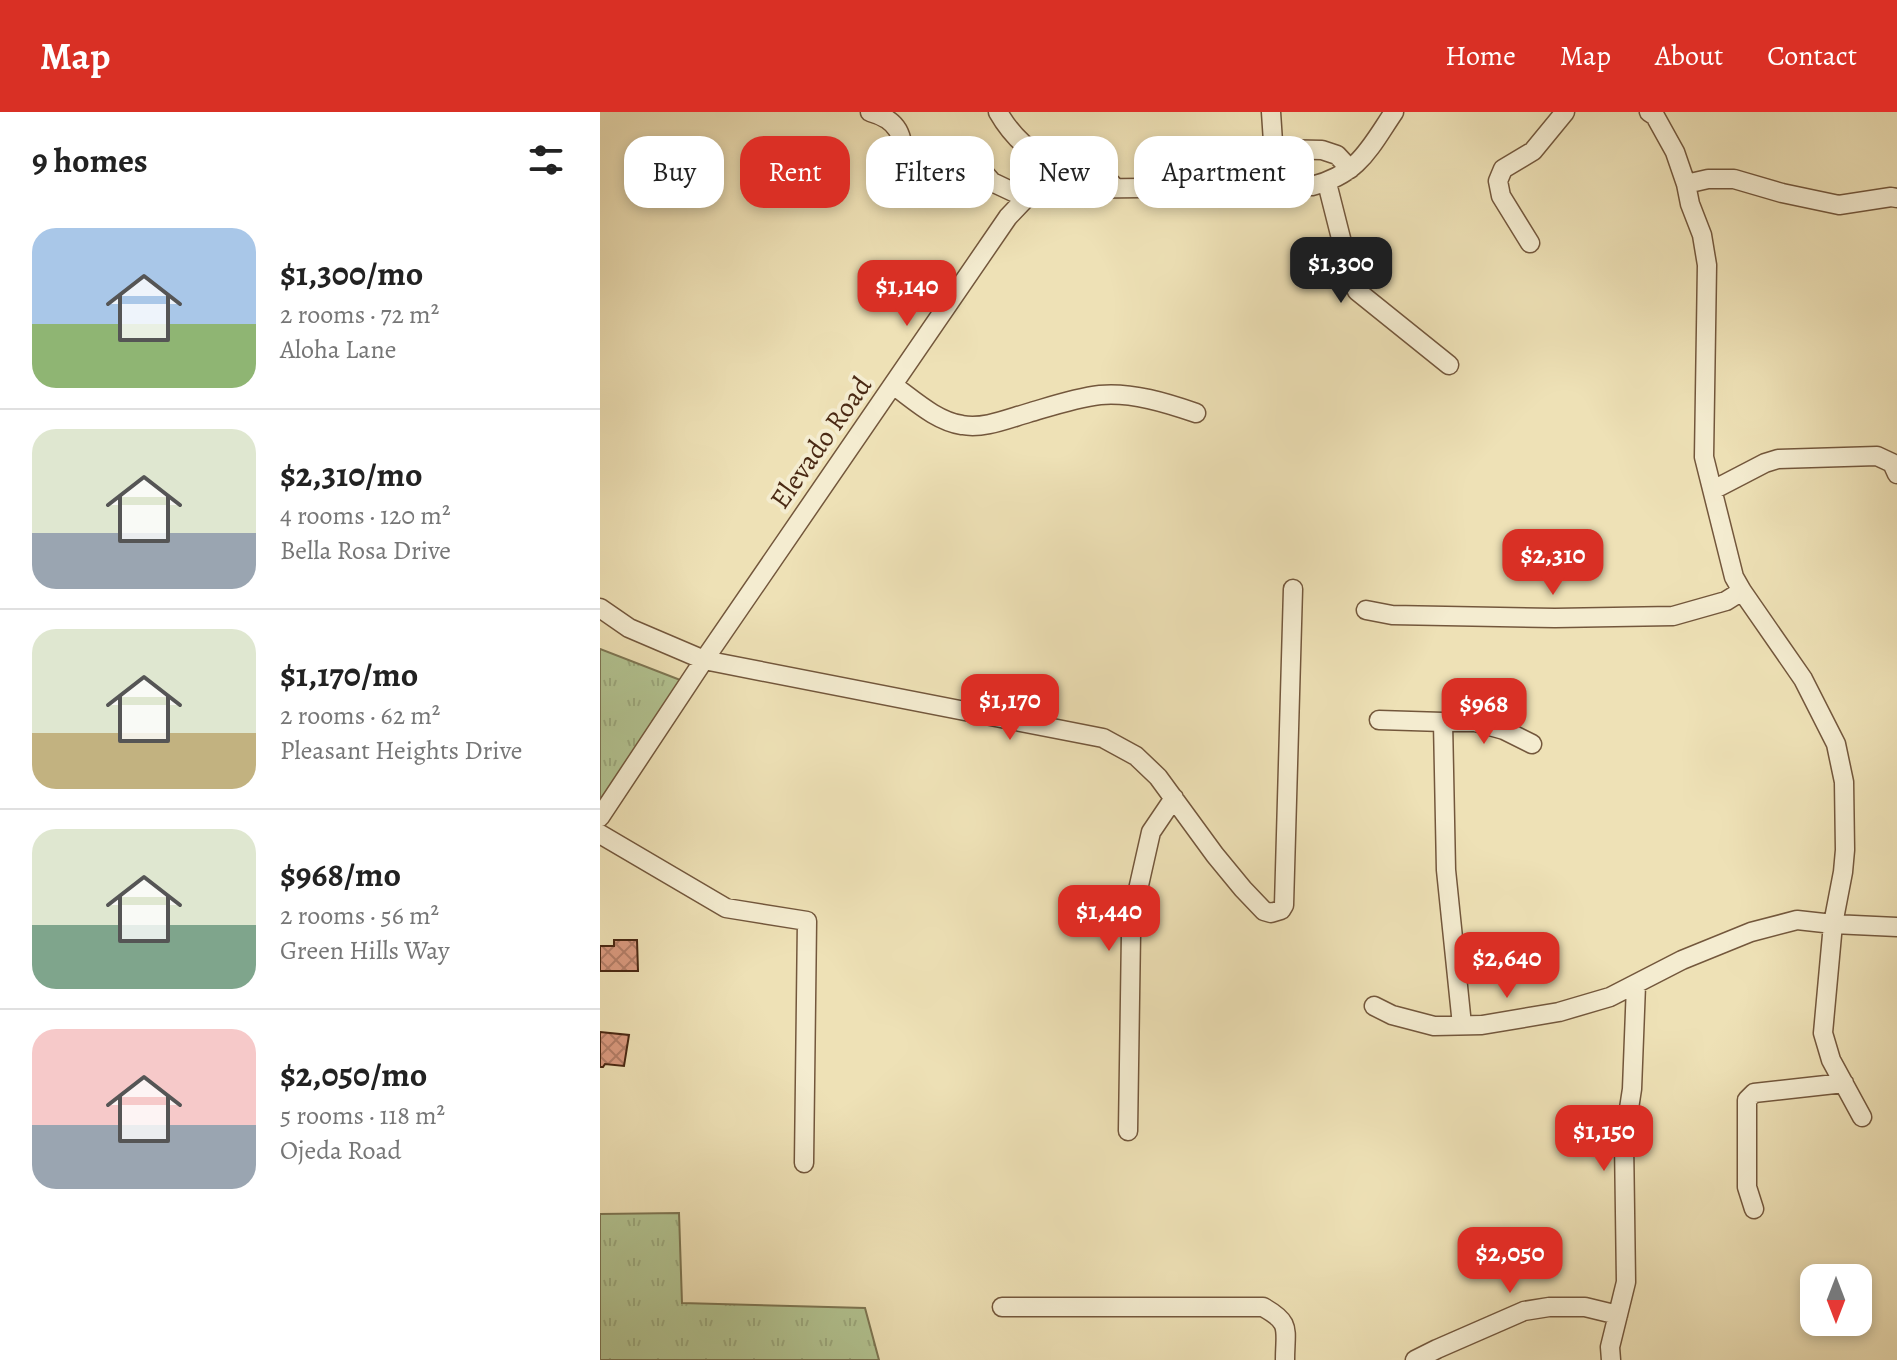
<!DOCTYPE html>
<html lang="en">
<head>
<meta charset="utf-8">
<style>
	:root { --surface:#fff; --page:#f2f2f2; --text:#222; --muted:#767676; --line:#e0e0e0; --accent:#d93025 }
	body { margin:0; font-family:Alegreya,serif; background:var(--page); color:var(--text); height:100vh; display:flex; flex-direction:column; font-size:30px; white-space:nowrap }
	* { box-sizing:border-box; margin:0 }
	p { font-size:26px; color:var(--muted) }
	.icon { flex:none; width:44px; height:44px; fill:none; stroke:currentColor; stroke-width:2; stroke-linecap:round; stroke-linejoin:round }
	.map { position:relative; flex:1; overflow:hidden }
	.side { display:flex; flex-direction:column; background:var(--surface); width:600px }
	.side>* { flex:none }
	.top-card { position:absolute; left:24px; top:24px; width:760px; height:72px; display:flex; gap:16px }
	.needle { width:52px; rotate:180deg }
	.buttons { position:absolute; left:1200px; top:1152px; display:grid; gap:16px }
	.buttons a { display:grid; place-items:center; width:72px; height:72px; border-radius:16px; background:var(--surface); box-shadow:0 4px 12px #0003; font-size:40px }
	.price { position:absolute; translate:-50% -68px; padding:0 18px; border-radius:16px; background:var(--accent); color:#fff; font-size:26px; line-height:52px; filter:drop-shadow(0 2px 4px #0008) }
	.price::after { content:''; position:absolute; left:50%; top:48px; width:24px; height:18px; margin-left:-12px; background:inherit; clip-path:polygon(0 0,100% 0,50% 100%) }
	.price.active { background:#222; color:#fff }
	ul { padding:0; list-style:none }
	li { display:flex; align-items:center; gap:24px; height:200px; padding:0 32px }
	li+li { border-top:2px solid var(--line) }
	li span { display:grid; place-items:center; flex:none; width:224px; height:160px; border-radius:24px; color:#555 }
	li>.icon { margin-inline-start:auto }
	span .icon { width:96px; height:96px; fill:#fffc; stroke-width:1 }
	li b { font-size:34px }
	h2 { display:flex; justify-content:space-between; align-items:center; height:96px; padding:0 32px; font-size:34px }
	.tag { padding:0 28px; border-radius:24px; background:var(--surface); box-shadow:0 4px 12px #0003; font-size:28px; line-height:72px }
	.tag.active { background:var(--accent); color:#fff }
	header { display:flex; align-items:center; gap:48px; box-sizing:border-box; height:112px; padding:0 40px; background:var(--accent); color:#fff }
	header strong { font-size:38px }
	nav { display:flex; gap:44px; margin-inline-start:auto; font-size:28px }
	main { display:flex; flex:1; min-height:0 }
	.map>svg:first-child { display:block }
	.grass { fill:url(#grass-tufts); stroke:#7e7653; stroke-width:2 }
	.building { fill:url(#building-cross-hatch); stroke:#4a2914; stroke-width:2 }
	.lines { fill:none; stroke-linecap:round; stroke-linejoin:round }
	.minor-casing { stroke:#73573c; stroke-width:21 }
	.minor { stroke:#f4ecd0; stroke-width:18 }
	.labels { text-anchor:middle; stroke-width:8; stroke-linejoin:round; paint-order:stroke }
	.street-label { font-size:28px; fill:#4a2914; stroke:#f4ecd0 }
</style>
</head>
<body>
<header>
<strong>Map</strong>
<nav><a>Home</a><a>Map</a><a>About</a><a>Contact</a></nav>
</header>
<main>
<section class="side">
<h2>9 homes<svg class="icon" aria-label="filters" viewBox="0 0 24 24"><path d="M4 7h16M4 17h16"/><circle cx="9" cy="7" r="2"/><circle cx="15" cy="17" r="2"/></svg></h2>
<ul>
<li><span style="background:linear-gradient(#a9c7e8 60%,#8fb573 0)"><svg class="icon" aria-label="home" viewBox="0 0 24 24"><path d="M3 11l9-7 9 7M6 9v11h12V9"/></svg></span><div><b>$1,300/mo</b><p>2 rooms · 72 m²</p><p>Aloha Lane</p></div></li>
<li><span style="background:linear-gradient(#dfe7d0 65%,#9aa5b1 0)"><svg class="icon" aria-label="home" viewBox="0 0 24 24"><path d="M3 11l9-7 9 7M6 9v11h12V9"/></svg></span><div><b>$2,310/mo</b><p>4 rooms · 120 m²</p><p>Bella Rosa Drive</p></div></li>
<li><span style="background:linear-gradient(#dfe7d0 65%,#c2b280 0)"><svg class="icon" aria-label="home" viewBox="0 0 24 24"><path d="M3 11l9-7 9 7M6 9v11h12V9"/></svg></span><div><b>$1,170/mo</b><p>2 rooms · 62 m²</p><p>Pleasant Heights Drive</p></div></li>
<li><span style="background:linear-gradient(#dfe7d0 60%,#7fa58c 0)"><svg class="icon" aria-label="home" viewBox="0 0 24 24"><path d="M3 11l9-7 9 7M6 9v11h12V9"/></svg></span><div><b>$968/mo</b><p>2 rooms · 56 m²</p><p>Green Hills Way</p></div></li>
<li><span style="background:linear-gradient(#f6c9c9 60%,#9aa5b1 0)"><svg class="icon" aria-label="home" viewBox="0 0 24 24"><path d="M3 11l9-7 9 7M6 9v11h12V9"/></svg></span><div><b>$2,050/mo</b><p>5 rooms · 118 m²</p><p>Ojeda Road</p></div></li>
</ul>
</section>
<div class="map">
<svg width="1297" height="1248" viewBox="0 0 1297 1248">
	<defs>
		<pattern id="grass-tufts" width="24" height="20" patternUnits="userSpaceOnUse" patternTransform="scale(2)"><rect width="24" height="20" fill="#b3c492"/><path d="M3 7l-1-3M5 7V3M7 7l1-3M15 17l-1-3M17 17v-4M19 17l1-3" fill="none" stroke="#9ba87d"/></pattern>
		<pattern id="building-cross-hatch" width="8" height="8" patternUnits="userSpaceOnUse" patternTransform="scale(2)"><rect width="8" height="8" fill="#dc9c82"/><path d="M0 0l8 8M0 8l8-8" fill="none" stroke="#b47f69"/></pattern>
	</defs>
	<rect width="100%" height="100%" fill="#eee1b6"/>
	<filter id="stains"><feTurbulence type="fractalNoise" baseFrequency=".0025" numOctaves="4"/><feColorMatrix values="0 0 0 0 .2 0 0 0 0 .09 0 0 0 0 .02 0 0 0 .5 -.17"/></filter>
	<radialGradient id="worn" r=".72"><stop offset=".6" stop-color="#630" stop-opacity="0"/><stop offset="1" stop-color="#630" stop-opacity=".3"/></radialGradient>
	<path class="grass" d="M0 537 88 571 0 688Z
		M79 1101 82 1191 265 1196 279 1248H0V1102Z"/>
	<path class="building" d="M14 828H37L38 859H0V834H14Z
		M0 920 29 923 24 954 5 952 3 955H0Z"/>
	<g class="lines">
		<defs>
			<path id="minor" d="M270 0C302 9 302 25 305 54L315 64 326 67 360 63 369 59 385 62 392 70 426 86
				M398 0C426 49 462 55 512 72
				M671 0 674 45 680 75
				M1049 0 1055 4 1075 40 1086 72 1090 92 1102 123 1107 153 1104 345 1134 465 1142 479 1203 567 1236 632 1244 670 1245 738 1243 760 1233 812 1297 815
				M674 37 722 38 737 43 750 57
				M727 71 749 158 757 179 849 253
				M1086 72 1108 67H1134L1182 81 1239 93 1291 85 1297 86
				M930 131 901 84 898 69 903 57 933 39 965 0
				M293 273C314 288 336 309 362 313 384 317 407 307 428 301 452 294 475 286 500 283 532 280 567 291 596 301
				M1113 378 1165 351 1178 347 1277 344 1292 351 1297 362
				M0 496 29 516 104 548 503 626 536 644 558 665 615 743 643 777 664 799 671 801 681 798 684 793 693 477
				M766 498 792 503 955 506 1073 504 1126 489 1142 479
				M779 608 843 610 846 758 862 913
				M843 610H875L904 618 932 632
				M0 705 104 548 408 105 426 86 454 77 712 74C759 62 769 37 794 0
				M0 722 126 796 207 809 204 1051
				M774 894 792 903 834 914 882 913 959 900 1010 885 1082 848 1151 820 1197 808 1233 812 1223 921 1231 948 1262 1005
				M528 1019 531 821 535 791 551 720 574 686
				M1154 1097 1147 1075V988L1154 981 1244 971
				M402 1195H663C692 1211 685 1217 685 1248
				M815 1248 837 1237 924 1199 949 1195H985L1018 1203
				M1011 1248 1010 1235 1026 1170 1024 1029 1032 977 1036 873"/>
		</defs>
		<use href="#minor" class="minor-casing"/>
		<use href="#minor" class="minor"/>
	</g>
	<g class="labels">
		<g class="street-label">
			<text transform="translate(220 330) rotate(-55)" y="10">Elevado Road</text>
		</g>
	</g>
	<rect width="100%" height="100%" filter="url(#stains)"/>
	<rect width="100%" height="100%" fill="url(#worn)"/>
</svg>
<div class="buttons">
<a><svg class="needle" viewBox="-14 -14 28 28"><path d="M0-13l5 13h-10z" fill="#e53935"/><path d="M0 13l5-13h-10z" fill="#767676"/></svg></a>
</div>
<b class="price active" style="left:741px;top:193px">$1,300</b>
<b class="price" style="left:307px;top:216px">$1,140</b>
<b class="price" style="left:953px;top:485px">$2,310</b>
<b class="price" style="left:410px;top:630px">$1,170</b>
<b class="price" style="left:884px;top:634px">$968</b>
<b class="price" style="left:509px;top:841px">$1,440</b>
<b class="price" style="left:907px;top:888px">$2,640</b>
<b class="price" style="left:1004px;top:1061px">$1,150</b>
<b class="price" style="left:910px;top:1183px">$2,050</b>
<div class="top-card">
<a class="tag">Buy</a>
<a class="tag active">Rent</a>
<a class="tag">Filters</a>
<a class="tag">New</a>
<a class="tag">Apartment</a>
</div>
</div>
</main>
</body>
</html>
